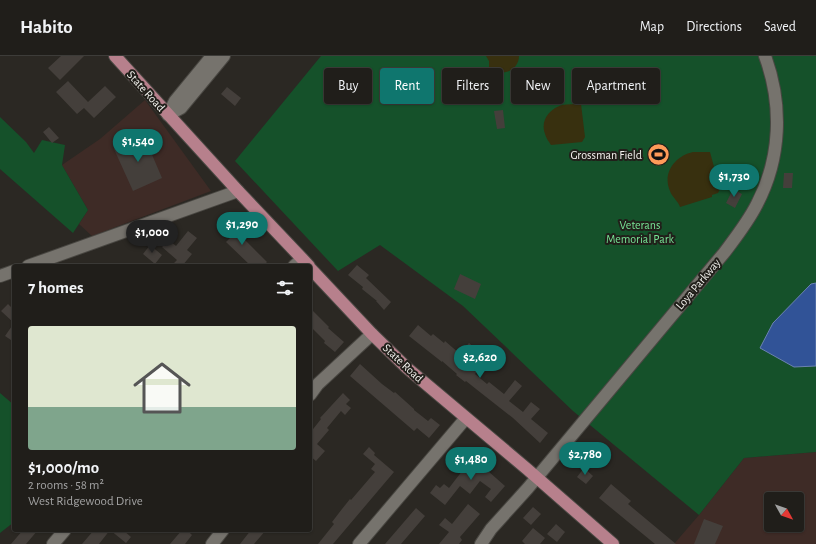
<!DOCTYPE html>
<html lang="en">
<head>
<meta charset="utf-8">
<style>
	:root { --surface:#201e1a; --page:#282723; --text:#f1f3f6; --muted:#a2a2a2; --line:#3d3c39; --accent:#0f766e }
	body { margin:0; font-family:"Alegreya Sans",sans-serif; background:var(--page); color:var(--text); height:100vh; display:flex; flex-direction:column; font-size:15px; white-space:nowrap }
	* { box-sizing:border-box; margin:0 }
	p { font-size:13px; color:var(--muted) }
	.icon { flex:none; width:22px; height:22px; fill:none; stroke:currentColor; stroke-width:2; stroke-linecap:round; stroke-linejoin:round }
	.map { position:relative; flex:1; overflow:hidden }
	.sheet { position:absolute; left:12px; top:208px; width:300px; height:268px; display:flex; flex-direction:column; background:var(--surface); border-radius:4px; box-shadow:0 1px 3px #0004,0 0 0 1px var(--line) }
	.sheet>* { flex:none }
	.hud { position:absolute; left:324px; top:12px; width:380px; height:36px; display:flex; gap:8px }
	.needle { width:26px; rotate:130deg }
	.buttons { position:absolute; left:764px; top:436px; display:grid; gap:8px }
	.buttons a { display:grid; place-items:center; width:40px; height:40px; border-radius:4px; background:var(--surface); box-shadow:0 1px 3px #0004,0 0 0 1px var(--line); font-size:20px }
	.price { position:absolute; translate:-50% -34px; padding:0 9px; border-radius:14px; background:var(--accent); color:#fff; font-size:13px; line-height:26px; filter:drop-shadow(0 1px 2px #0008) }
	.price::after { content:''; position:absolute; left:50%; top:24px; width:12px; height:9px; margin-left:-6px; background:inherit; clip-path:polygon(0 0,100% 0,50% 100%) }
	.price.current { background:#222; color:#fff }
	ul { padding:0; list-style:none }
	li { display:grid; align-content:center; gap:8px; height:212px; padding:0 16px }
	li span { display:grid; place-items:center; height:124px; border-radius:4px; color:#555 }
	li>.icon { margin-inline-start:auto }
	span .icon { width:72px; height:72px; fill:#fffc; stroke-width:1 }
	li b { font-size:17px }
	h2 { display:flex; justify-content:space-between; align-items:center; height:48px; padding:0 16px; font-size:17px }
	.chip { padding:0 14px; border-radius:4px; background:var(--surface); box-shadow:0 1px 3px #0004,0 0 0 1px var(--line); font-size:14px; line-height:36px }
	.chip.current { background:var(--accent); color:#fff }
	header { display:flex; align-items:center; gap:24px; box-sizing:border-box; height:56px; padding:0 20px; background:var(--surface); border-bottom:1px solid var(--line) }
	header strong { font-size:19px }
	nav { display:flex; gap:22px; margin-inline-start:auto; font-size:14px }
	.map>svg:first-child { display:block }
	.commercial { fill:#3e2b26; fill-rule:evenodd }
	.green { fill:#15512a }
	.sand { fill:#38300f }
	.water { fill:#315397; stroke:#6b82b1 }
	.building { fill:#443f3b }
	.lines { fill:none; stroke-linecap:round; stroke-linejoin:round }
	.minor-casing { stroke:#494742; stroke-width:14 }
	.major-casing { stroke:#494742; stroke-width:14 }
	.minor { stroke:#76736d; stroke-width:12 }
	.major { stroke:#b7808c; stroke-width:12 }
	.labels { text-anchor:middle; stroke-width:4; stroke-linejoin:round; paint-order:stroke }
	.street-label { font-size:12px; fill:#f2f1ed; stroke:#211f1a }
	.poi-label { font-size:12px; fill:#f2f1ed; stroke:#211f1a; text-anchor:end }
	.park-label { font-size:12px; fill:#77e395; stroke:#211f1a }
</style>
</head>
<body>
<header>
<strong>Habito</strong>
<nav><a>Map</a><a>Directions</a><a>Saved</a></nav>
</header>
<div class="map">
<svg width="816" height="488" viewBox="0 0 816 488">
	<rect width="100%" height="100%" fill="#2b2823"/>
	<path class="commercial" d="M145 44 211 135 92 180 79 168 88 154 62 109 100 83Z
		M816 396V488H674L699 459 744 402ZM771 443H797V469H771Z"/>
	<path class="green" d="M321 0H816V396L744 402 699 459 573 355 463 250 380 189 338 215 235 105Z
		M0 61 26 86 34 97 42 84 65 89 62 109 88 154 73 177 0 113Z
		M0 337 14 349V466L0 477Z"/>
	<path class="sand" d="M486 0H519C519 15 500 22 489 12V5Z
		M581 48 585 81 582 86 551 89C549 86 546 82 545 78 540 65 549 53 562 49 568 48 574 48 581 48Z
		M693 96H710L720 133 718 137 712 139V141L680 151C678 145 672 141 670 135 662 117 675 100 693 96Z"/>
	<path class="water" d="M816 227V310L794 311 760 292 773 267 811 228Z"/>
	<path class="building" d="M61 0H84L60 24 48 12Z
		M68 25 88 46 105 30 116 41 94 62 84 52 77 58 56 36Z
		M227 31 241 42 235 50 221 38Z
		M503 54 505 72 497 73 494 55Z
		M49 71 59 82 52 87 43 76Z
		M144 80 162 122 133 135 114 93Z
		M784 117H793L792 132H783Z
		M733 133 742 138 735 152 726 147Z
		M226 163 234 171 233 172 267 206 263 210H251L226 186 230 182 218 171Z
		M188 175 197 182 187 194 192 198 182 210H171L177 204 162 191 169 184 176 190Z
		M150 189 162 199 155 208 143 198Z
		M357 209 369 219 366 222 391 246 384 254 376 245H377L362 233 363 231 348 219Z
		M460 218 481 228 475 243 454 233Z
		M8 248 14 254V267L1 255Z
		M310 252 329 271 328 272 344 286 335 296 324 287 325 285 310 270Z
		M14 267V286L5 280Z
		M418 269 431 280 433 278 444 287 445 285 460 298 469 287 487 303 475 318 487 328 489 326 504 338 515 324 522 330 509 345 523 356 531 346 540 353 531 363 548 377 540 387 513 362 476 333 466 325 465 326 456 319 457 318 442 305V306L409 280Z
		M360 308 382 328 394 337 395 336 414 353V354L428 365 431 362 440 369 429 382 417 372 414 375 350 320Z
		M343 337 350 344 346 348 351 352 345 359 341 355 327 372 329 374 317 388 325 395 316 405 310 400V377L321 363 320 362Z
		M369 391 375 397 374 399 394 416 333 488H318L334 468 332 466 342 453 350 443 351 444 375 416 371 413 375 408 363 398Z
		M476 397 492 410 488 415 505 430 491 446 485 441 491 433 480 425 470 438 460 430 445 449 430 437 436 429 440 432 444 428 449 432Z
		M584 412 593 420 586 428 577 421Z
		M611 428 631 445 628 448 676 488H655L599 442Z
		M468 448 480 458 460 481 462 484 459 488H439L449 476 439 469 445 462 452 468Z
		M533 451 541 458 531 469 523 462Z
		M416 452 425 460 401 488H385Z
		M704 463 723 470 715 488H694Z
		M556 468 565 476 557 486 547 478Z
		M533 472 545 482 540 488H525L522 485Z
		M23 474H38L26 488H11Z
		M94 474H110L99 488H82Z
		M110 474H123L131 481 126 487Z
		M182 474H187L192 479 185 488H170Z
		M251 474H266L254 488H240Z"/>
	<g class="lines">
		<defs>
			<path id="minor" d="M168 59 181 52 224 0
				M168 59 175 45 212 0
				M28 210 238 135
				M294 210 302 203
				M0 220 14 215
				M310 339 318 328 372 278
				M53 488 65 474
				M212 488 223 474
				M359 488 466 362
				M481 488 491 473 528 432 724 197C736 181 748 166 757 148 781 102 783 49 765 0"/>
			<path id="major" d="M115 0 238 135 309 210
				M310 212 372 278 407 312 527 413 613 488"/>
		</defs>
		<use href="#minor" class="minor-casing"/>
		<use href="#major" class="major-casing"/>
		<use href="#minor" class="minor"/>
		<use href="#major" class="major"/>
	</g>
	<defs>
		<symbol id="stadium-disc" viewBox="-11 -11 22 22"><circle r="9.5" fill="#ff9b59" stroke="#211f1a"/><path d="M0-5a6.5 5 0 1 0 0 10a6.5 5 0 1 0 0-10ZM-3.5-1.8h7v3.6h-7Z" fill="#111"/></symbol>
	</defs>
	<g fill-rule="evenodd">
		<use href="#stadium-disc" x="646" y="86" width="25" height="25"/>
	</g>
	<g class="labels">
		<g class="street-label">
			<text transform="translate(146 35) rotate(48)" y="4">State Road</text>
			<text transform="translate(698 228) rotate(-50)" y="4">Loya Parkway</text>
			<text transform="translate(403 307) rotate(43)" y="4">State Road</text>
		</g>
		<g class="poi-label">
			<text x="642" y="103">Grossman Field</text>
		</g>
		<g class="park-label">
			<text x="640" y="173">Veterans<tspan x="640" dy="14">Memorial Park</tspan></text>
		</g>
	</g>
</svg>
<div class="buttons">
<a><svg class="needle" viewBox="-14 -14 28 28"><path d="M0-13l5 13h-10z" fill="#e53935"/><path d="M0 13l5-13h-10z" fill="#a2a2a2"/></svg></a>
</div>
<b class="price" style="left:138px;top:107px">$1,540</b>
<b class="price" style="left:734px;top:142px">$1,730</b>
<b class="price" style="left:242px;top:190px">$1,290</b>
<b class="price current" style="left:152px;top:198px">$1,000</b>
<b class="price" style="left:480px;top:323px">$2,620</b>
<b class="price" style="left:585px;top:420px">$2,780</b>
<b class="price" style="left:471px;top:425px">$1,480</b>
<div class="hud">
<a class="chip">Buy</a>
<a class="chip current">Rent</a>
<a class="chip">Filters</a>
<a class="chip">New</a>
<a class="chip">Apartment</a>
</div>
<section class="sheet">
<h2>7 homes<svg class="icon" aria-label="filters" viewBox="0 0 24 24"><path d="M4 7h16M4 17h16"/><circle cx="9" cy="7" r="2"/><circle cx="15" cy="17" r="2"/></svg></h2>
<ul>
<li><span style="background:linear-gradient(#dfe7d0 65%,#7fa58c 0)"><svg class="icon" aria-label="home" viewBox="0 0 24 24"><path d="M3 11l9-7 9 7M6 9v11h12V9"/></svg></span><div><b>$1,000/mo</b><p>2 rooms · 58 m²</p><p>West Ridgewood Drive</p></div></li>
</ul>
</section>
</div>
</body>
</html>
